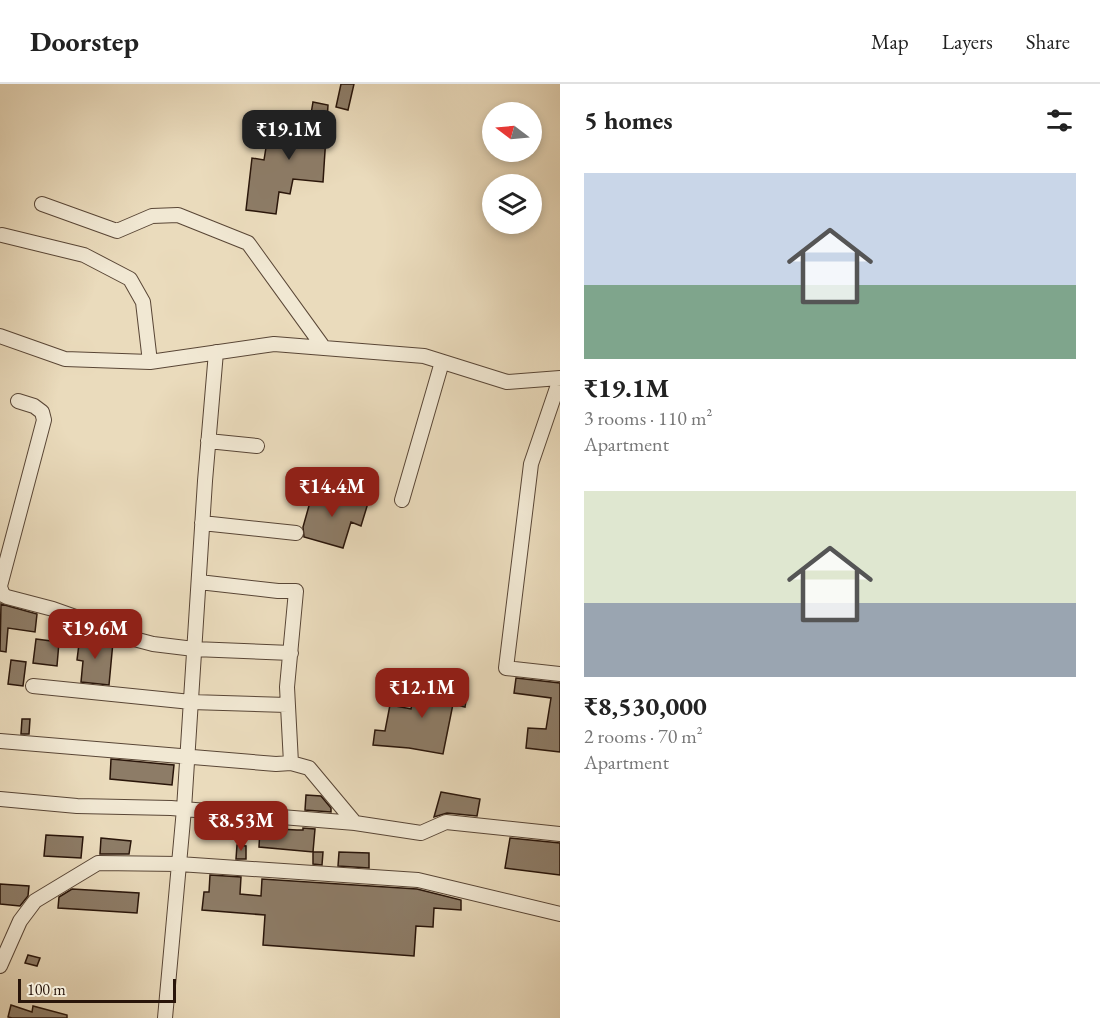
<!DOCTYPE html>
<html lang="en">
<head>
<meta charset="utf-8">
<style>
	:root { --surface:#fff; --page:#f2f2f2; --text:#222; --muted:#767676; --line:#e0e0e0; --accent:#8f2418 }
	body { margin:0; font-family:"EB Garamond",serif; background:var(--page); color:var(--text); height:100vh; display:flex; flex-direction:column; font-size:22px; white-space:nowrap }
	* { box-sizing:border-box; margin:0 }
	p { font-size:20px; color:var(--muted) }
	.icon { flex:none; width:33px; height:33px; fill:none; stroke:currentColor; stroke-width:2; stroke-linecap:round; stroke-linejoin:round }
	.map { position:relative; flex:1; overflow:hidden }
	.sheet { display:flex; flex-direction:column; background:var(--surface); width:540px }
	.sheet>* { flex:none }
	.needle { width:39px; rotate:286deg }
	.buttons { position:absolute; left:482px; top:18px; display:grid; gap:12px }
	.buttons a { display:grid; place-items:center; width:60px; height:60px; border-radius:50%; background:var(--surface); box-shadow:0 3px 9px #0003; font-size:30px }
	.scale { position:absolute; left:18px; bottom:15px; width:158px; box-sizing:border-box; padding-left:6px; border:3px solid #29150a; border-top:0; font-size:16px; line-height:21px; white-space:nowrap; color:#29150a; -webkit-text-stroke:4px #f1e8d3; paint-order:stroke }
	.price { position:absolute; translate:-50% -51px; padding:0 14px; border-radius:12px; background:var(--accent); color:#fff; font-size:20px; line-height:39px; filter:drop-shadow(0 2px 3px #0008) }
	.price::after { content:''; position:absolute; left:50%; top:36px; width:18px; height:14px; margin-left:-9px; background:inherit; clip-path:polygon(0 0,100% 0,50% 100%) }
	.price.selected { background:#222; color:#fff }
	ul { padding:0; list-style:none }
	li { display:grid; align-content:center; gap:12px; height:318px; padding:0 24px }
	li span { display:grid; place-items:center; height:186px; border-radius:0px; color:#555 }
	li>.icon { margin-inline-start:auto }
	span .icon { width:108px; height:108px; fill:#fffc; stroke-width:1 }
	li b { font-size:26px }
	h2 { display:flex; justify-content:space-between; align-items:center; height:72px; padding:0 24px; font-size:26px }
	header { display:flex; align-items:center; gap:36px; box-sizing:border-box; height:84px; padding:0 30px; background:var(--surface); border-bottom:2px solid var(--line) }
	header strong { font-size:28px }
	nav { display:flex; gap:33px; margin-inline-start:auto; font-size:21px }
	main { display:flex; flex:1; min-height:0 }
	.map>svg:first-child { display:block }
	.building { fill:#8d7c67; stroke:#29150a; stroke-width:1.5 }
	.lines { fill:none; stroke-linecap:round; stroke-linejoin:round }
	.minor-casing { stroke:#594636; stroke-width:16 }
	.minor { stroke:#f1e8d3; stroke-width:14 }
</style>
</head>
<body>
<header>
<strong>Doorstep</strong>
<nav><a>Map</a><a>Layers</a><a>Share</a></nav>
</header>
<main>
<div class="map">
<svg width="560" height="934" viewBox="0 0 560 934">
	<rect width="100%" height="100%" fill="#eadbbc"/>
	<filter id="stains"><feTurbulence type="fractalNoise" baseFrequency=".00333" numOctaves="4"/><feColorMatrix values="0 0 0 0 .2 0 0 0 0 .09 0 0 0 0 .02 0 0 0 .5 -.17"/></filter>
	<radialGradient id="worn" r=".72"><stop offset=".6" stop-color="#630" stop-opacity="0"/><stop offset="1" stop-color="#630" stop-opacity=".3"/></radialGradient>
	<path class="building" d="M341 0H354L348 26 336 23Z
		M313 18 328 21 323 98 293 95 290 110 279 108 276 130 246 126 252 74 264 76 268 51 283 53 285 38 309 42Z
		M314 404 344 414 368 419 361 442 351 438 343 464 304 453 303 443Z
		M1 520 37 530 35 548 8 544 6 568 0 567Z
		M80 552 107 555 113 558 109 601 81 598 83 577 77 576Z
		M36 555 59 558 57 582 33 579Z
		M11 576 26 578 23 602 8 600Z
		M516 594 560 599V668L526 664 528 644 546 645 551 614 514 609Z
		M417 597 468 605 465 623 453 620 443 670 409 664 373 661 375 646 385 647 390 621 411 625Z
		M22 635H30L29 650H21Z
		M111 675 174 681 172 701 110 695Z
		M441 708 480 715 477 732 447 729 434 733Z
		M306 711 321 712 331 724V728L305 726Z
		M260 744 297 746H303V744L315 745 313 768 259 763Z
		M46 751 83 753 81 774 44 772Z
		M101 754 131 757 129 770H100Z
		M510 754 560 759V791L505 784Z
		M237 761 246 762V775H236Z
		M313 768H323L322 781 313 780Z
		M339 768 369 769V784L338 782Z
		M210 791 241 793 240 810 261 812 262 795 417 805 461 816V826L434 824 433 843 416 842 414 872 263 861 265 831 202 826 204 808H209Z
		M0 800 29 802 28 812 20 822 0 820Z
		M72 805 139 809 137 829 58 824 59 813Z
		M28 871 40 874 37 882 25 879Z
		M11 921 32 928 33 922 67 931V934H12L8 933Z"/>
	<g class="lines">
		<defs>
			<path id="minor" d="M42 120 117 147 152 132 178 131 248 159 324 264
				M2 151 84 171 130 195 143 218 150 278
				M0 252 65 275 150 278 274 260 424 272 507 298 560 294
				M560 295 531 380 506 584 560 590
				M208 357 257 362
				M402 416 442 278
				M202 439 296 449
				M199 498 278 507H296L287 603 291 679
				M0 502 44 336 42 328 34 322 18 317
				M0 503 3 511 7 513 53 525 104 543 119 551 153 560 194 565 291 569
				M33 602 191 618 287 621
				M0 657 276 680 291 679 309 684 355 739
				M0 715 77 722 171 724 355 739 421 749 446 738 560 750
				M0 882 20 837 35 817 98 779 179 780 418 796 560 830
				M165 934 184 725 205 397 216 268"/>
		</defs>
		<use href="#minor" class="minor-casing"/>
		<use href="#minor" class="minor"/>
	</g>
	<rect width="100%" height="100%" filter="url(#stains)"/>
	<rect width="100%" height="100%" fill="url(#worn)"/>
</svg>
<div class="buttons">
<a><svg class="needle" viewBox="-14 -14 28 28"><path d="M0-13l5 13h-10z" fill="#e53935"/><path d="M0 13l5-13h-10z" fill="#767676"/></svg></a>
<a><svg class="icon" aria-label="layers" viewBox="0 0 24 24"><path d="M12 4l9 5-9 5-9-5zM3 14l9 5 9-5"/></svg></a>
</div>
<div class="scale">100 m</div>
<b class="price selected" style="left:289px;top:77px">₹19.1M</b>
<b class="price" style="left:332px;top:434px">₹14.4M</b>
<b class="price" style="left:95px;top:576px">₹19.6M</b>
<b class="price" style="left:422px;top:635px">₹12.1M</b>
<b class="price" style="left:241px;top:768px">₹8.53M</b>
</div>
<section class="sheet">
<h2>5 homes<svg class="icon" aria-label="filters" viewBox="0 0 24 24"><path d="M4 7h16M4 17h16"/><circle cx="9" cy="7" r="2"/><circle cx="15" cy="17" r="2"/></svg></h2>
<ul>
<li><span style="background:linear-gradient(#c9d6e8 60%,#7fa58c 0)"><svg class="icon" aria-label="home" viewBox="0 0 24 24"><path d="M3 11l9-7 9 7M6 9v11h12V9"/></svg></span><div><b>₹19.1M</b><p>3 rooms · 110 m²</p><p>Apartment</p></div></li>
<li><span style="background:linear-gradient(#dfe7d0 60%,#9aa5b1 0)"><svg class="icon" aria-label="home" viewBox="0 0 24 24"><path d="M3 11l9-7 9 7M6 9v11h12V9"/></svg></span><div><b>₹8,530,000</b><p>2 rooms · 70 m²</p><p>Apartment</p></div></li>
</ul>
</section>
</main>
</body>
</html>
